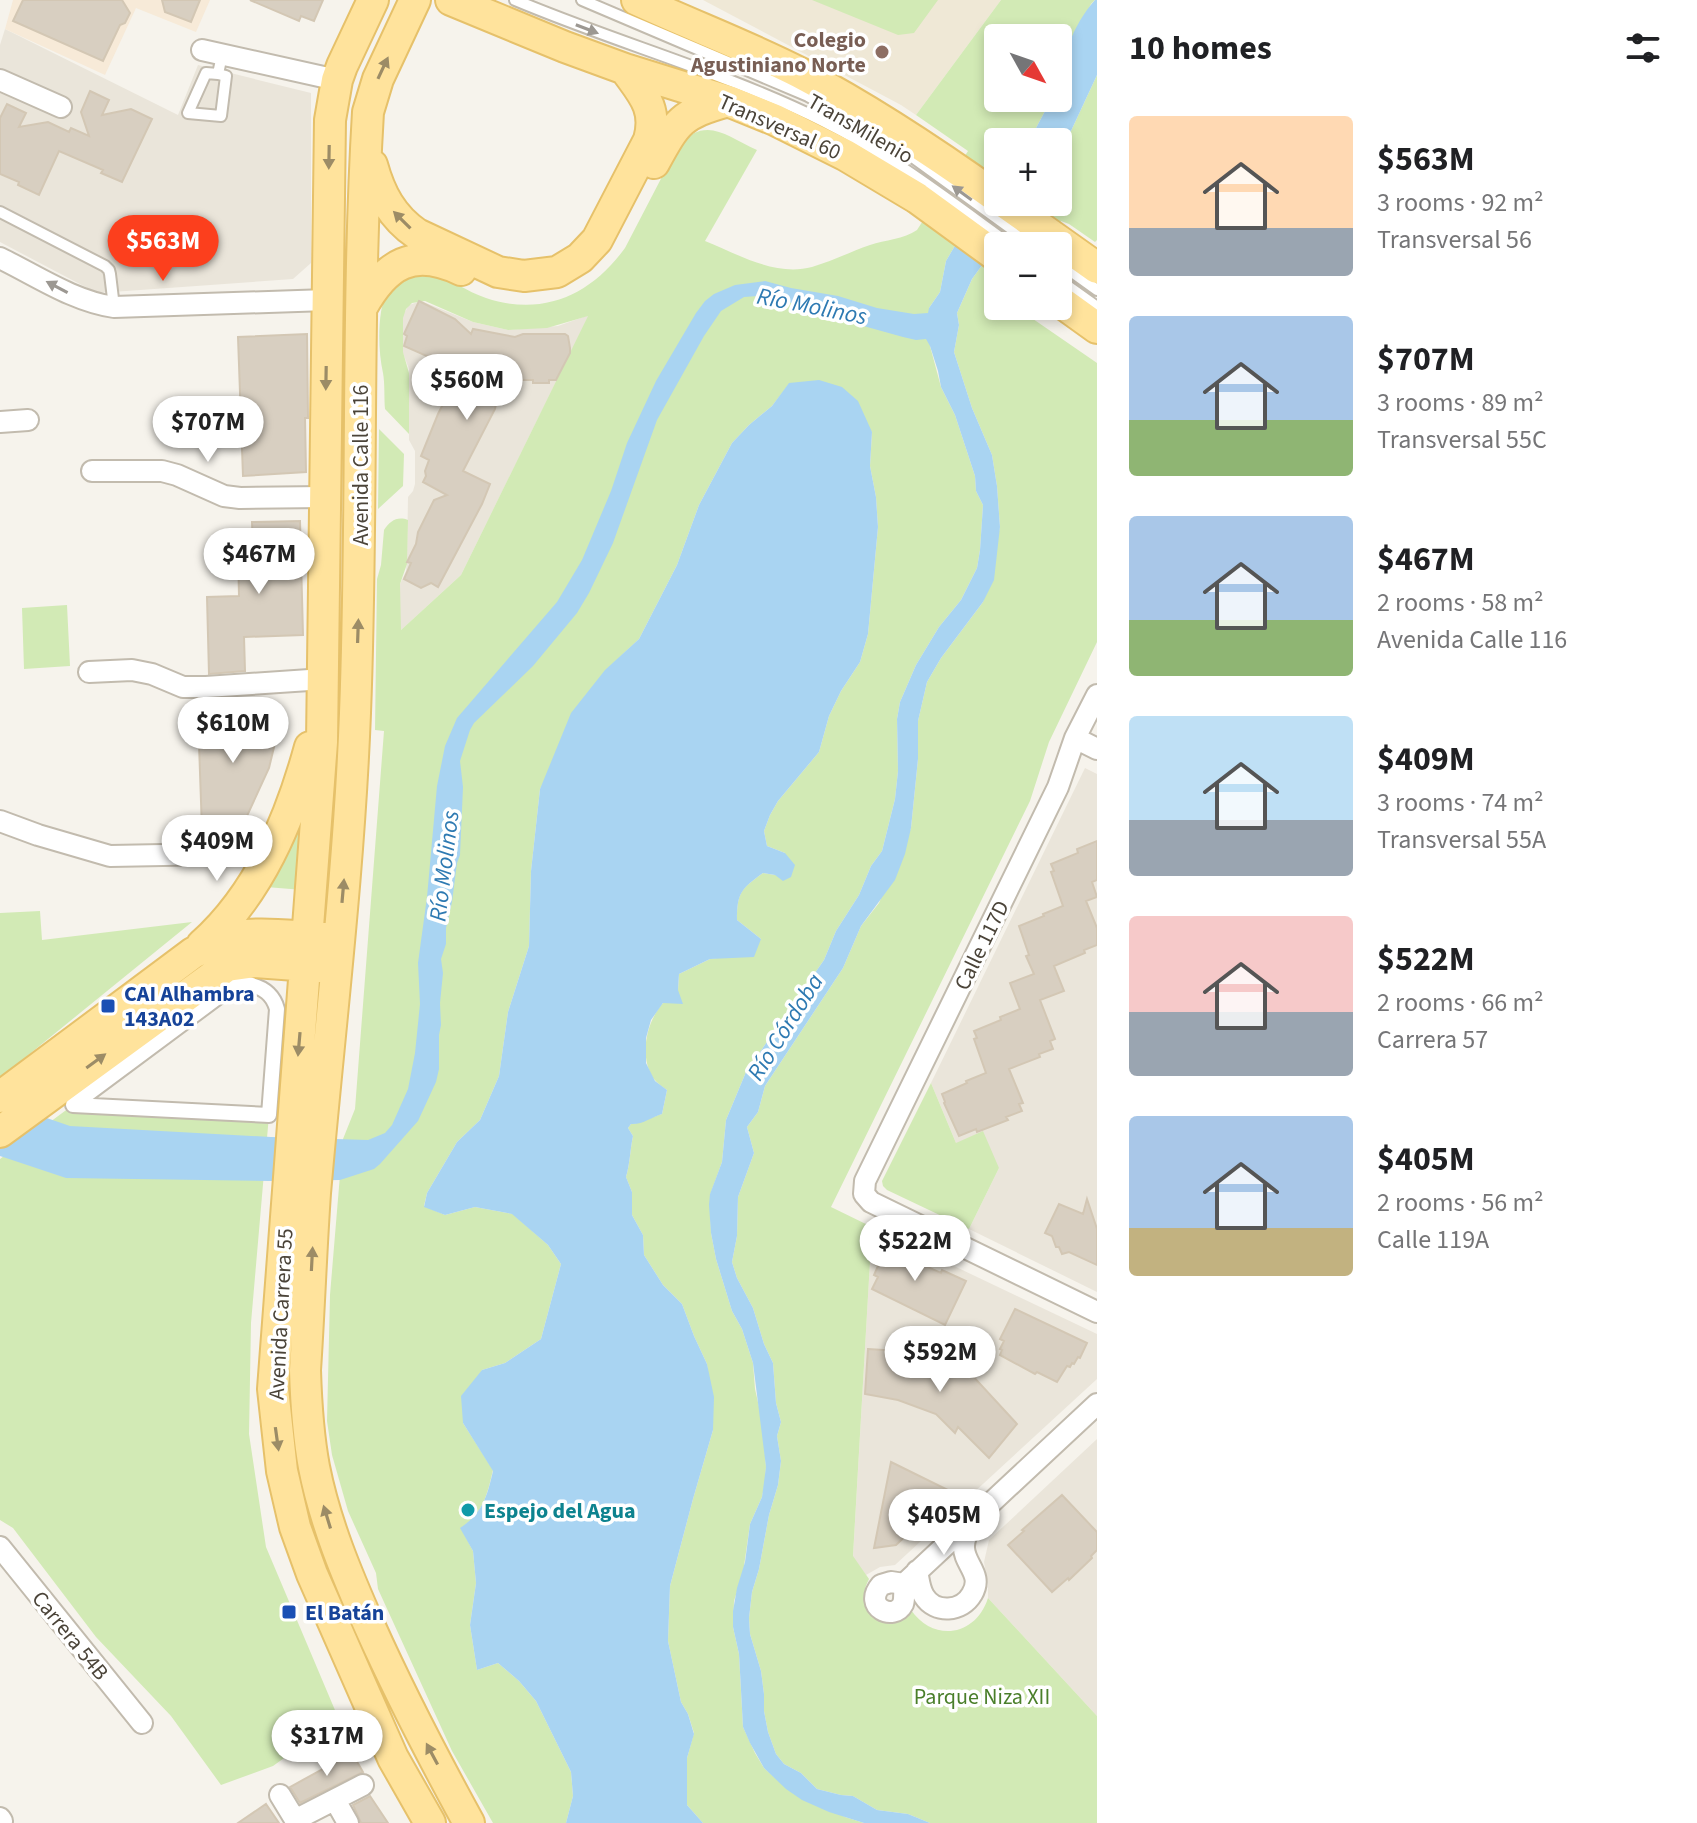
<!DOCTYPE html>
<html lang="en">
<head>
<meta charset="utf-8">
<style>
	:root { --surface:#fff; --page:#f2f2f2; --text:#202124; --muted:#757577; --accent:#fc3f1d }
	body { margin:0; font-family:"Source Sans 3",sans-serif; background:var(--page); color:var(--text); height:100vh; display:flex; flex-direction:column; font-size:30px; white-space:nowrap }
	* { box-sizing:border-box; margin:0 }
	p { font-size:26px; color:var(--muted) }
	.icon { flex:none; width:44px; height:44px; fill:none; stroke:currentColor; stroke-width:2; stroke-linecap:round; stroke-linejoin:round }
	.map { position:relative; flex:1; overflow:hidden }
	.panel { display:flex; flex-direction:column; background:var(--surface); width:600px }
	.panel>* { flex:none }
	.needle { width:52px; rotate:130deg }
	.controls { position:absolute; left:984px; top:24px; display:grid; gap:16px }
	.controls a { display:grid; place-items:center; width:88px; height:88px; border-radius:8px; background:var(--surface); box-shadow:0 4px 12px #0003; font-size:40px }
	.price { position:absolute; translate:-50% -68px; padding:0 18px; border-radius:28px; background:#fff; color:#222; font-size:26px; line-height:52px; filter:drop-shadow(0 2px 4px #0008) }
	.price::after { content:''; position:absolute; left:50%; top:48px; width:24px; height:18px; margin-left:-12px; background:inherit; clip-path:polygon(0 0,100% 0,50% 100%) }
	.price.current { background:var(--accent); color:#fff }
	ul { padding:0; list-style:none }
	li { display:flex; align-items:center; gap:24px; height:200px; padding:0 32px }
	li span { display:grid; place-items:center; flex:none; width:224px; height:160px; border-radius:8px; color:#555 }
	li>.icon { margin-inline-start:auto }
	span .icon { width:96px; height:96px; fill:#fffc; stroke-width:1 }
	li b { font-size:34px }
	h2 { display:flex; justify-content:space-between; align-items:center; height:96px; padding:0 32px; font-size:34px }
	main { display:flex; flex:1; min-height:0 }
	.map>svg:first-child { display:block }
	.residential { fill:#eae5da }
	.commercial { fill:#f7ead8 }
	.education { fill:#efe8d6 }
	.green { fill:#d2eab5 }
	.water { fill:#a9d4f2 }
	.building { fill:#d8cfc1; stroke:#d3c7b4; stroke-width:2 }
	.lines { fill:none; stroke-linecap:round; stroke-linejoin:round }
	.service-casing { stroke:#c2bbae; stroke-width:14 }
	.pedestrian-casing { stroke:#c2bbae; stroke-width:18 }
	.minor-casing { stroke:#c2bbae; stroke-width:24 }
	.primary-casing { stroke:#e6c16a; stroke-width:34 }
	.service { stroke:#fff; stroke-width:10 }
	.pedestrian { stroke:#fff; stroke-width:14 }
	.minor { stroke:#fff; stroke-width:20 }
	.primary { stroke:#ffe39c; stroke-width:30 }
	.oneway { fill:#9c9892 }
	.oneway2 { fill:#9c8c66 }
	.education-dot { fill:#8d6e63; stroke:#fff; stroke-width:3 }
	.transit-dot { fill:#1a4fb4; stroke:#fff; stroke-width:3 }
	.culture-dot { fill:#0f9aa8; stroke:#fff; stroke-width:3 }
	.labels { text-anchor:middle; stroke-width:7; stroke-linejoin:round; paint-order:stroke }
	.education-label { font-size:22px; font-weight:bold; fill:#785e54; stroke:#fff; text-anchor:end }
	.street-label { font-size:22px; fill:#4b4439; stroke:#fff }
	.transit-label { font-size:22px; font-weight:bold; fill:#164399; stroke:#fff; text-anchor:start }
	.culture-label { font-size:22px; font-weight:bold; fill:#0d838f; stroke:#fff; text-anchor:start }
	.park-label { font-size:22px; fill:#4a7f2a; stroke:#fff }
	.water-label { font-size:24px; font-style:italic; fill:#2e7ab2; stroke:#fff }
</style>
</head>
<body>
<main>
<div class="map">
<svg width="1097" height="1823" viewBox="0 0 1097 1823">
	<rect width="100%" height="100%" fill="#f6f3ec"/>
	<path class="residential" d="M5 29 178 115 198 65 311 93V263L293 279 112 292H95L0 242V45Z
		M421 301 473 322 508 330 558 326 589 315 461 575 400 631V584L406 571 407 558 408 497 413 491 415 484V451L409 440V369L403 353V315L409 305Z
		M1085 768 1097 774V1292L969 1229 999 1168 956 1143 931 1083Z
		M872 1227 1097 1334V1379L895 1565 880 1567 866 1575 853 1557Z
		M1097 1439V1716L988 1598V1586L984 1562 989 1540Z"/>
	<path class="commercial" d="M13 0H210L196 32 136 8 105 75 5 29Z"/>
	<path class="education" d="M703 0H1001L916 115 901 105Z"/>
	<path class="green" d="M812 0H938L914 33 898 35Z
		M1001 0H1095L1091 4 1063 62 1058 80V38H998V98H1052L1036 128 1009 142H998V172L946 261 940 292 929 308 930 346 941 387 955 415 975 476 976 491 983 505 980 550 977 568 961 600 939 627 916 665 900 702 897 719 898 771 895 799 882 851 871 866 859 895 836 931 824 960 746 1072 726 1120 722 1162 710 1195 711 1233 716 1259 732 1311 742 1329 753 1363 755 1389 762 1420 766 1467 765 1482 762 1497 750 1524 743 1573 734 1601 733 1627 739 1654 743 1727 755 1753 764 1768 774 1777 845 1817 864 1823H703L687 1805V1758L694 1733 688 1714 681 1702 668 1641 670 1586 693 1499 713 1430 707 1364 694 1336 682 1304 663 1285 644 1255 643 1235 632 1215V1192L626 1177C630 1164 630 1150 633 1136L628 1128 631 1124C642 1123 651 1117 662 1114L667 1090C662 1087 657 1083 653 1078 639 1056 646 1021 664 1002 668 998 673 994 678 990L679 974 710 959 725 957 761 939 737 920C737 892 741 889 763 873L775 875 785 853 767 846 764 831 770 815 778 801 819 752 829 716 841 691 860 662 868 634 878 527 876 497 870 466 872 432 789 384 772 406 749 425 732 443 699 505 677 565 639 639 605 671 540 789 531 871 529 946 508 1012 499 1076 480 1120 457 1142 427 1193 424 1206 445 1215 475 1207 513 1214 548 1245 561 1264 541 1339 505 1363 482 1370 463 1423 493 1470C487 1496 483 1513 461 1528L473 1551 476 1583 470 1625 477 1670 498 1663 519 1681 536 1701 571 1772 573 1796 566 1823H493L452 1751 378 1589 376 1573 348 1511 332 1455 327 1421 330 1295 343 1139 355 1109 384 731 375 730 377 579 381 565 384 530C390 521 397 516 408 520L407 564 400 584 401 630 461 575 588 316 547 328 508 330 473 322 425 301 412 303 406 309 403 318V352L409 373V434L385 409C384 398 385 384 383 373 379 355 378 331 381 312 385 288 406 272 429 275 449 277 467 292 486 298 543 317 591 295 625 248L678 146C706 115 726 136 757 150L705 241C738 254 775 277 812 267 832 261 850 252 870 245 885 240 904 239 917 230L968 151 916 115Z
		M1097 75V240L1095 242 1069 224 1061 221 1042 246H998V306H1014L1097 363V642L1049 742 1030 801 831 1207 872 1227 853 1556 869 1579C863 1590 863 1600 870 1611L903 1618 911 1610C934 1643 976 1636 988 1598L1097 1716V1823H930L908 1814 877 1810 853 1796 841 1795 817 1789 801 1773 784 1764 776 1754 768 1732 764 1711V1694L761 1671 750 1634 749 1618 752 1592 759 1569 769 1515 778 1485 781 1461 777 1436 781 1422 776 1403 773 1363 764 1344 753 1308 737 1278 732 1262 737 1236 738 1197 754 1153 747 1127 758 1112 765 1086 843 968 861 926 879 903 911 828 918 759V721L927 682 941 658 983 602 1000 527 997 486 992 455 972 408 954 352 959 325 957 313 972 279 1028 202H1058V154L1071 131Z
		M379 429 404 454 403 486 378 509Z
		M67 605 70 666 24 669 22 608Z
		M310 796 303 890 266 887Z
		M40 911 42 940 192 922 0 1078V913Z
		M931 1083 956 1143 983 1131 999 1168 969 1229 887 1190 883 1186 882 1181Z
		M73 1105 269 1115 251 1323 249 1434 266 1547 340 1722 316 1735 273 1766 221 1785 171 1716 96 1637 13 1528 0 1520V1159Z"/>
	<path class="water" d="M1095 0H1097V75L1071 131 1058 154V142H1009L1036 128 1052 98H1058C1058 65 1073 24 1095 0Z
		M998 172V202H1028L972 279 957 313 959 325 954 352 972 408 992 455 997 486 1000 527 994 580 983 602 941 658 927 682 918 721V759L911 828 905 854 895 880 861 926 843 968 765 1086 758 1112 747 1127 754 1153 738 1197 737 1236 732 1262 737 1278 753 1308 764 1344 773 1363 776 1403 781 1422 777 1436 781 1461 778 1485 769 1515 759 1569 752 1592 749 1618 750 1634 761 1671 764 1694V1711L768 1732 776 1754 784 1764 801 1773 817 1789 841 1795 853 1796 877 1810 908 1814 930 1823H864L829 1812 802 1800 786 1789 764 1768 750 1743 743 1727 739 1654 733 1627V1611L737 1588 745 1562 750 1524 762 1497 766 1467 753 1363 742 1329 732 1311 716 1259 711 1233 709 1205 710 1194 722 1162 726 1120 746 1072 824 960 836 931 859 895 871 866 882 851 895 799 898 771 897 719 900 702 916 665 939 627 961 600 977 568 980 550 983 505 976 491 975 476 955 415 941 387 938 371 930 346 926 339 916 340 903 337 824 315 777 298 758 296 744 297 721 311 704 336 657 420 613 543 589 593 577 613 533 666 474 723 470 730 460 761 463 787 460 855 457 863 452 902 446 928V944L441 959 443 973 440 1003 441 1025 439 1035V1069L436 1082 418 1121 380 1164 374 1169 340 1180 269 1181 66 1178 0 1156V1102L70 1126 271 1137 368 1140 385 1133 392 1125 408 1089 415 1053 420 1004 418 963 427 897 437 786 445 746 457 718 557 602 582 560 611 491 627 443 656 381 696 313 705 301 714 294 735 285 765 281 791 288 838 296 877 308 914 314 928 313 929 308 940 292 946 261Z
		M819 380 842 387 858 401 872 432 870 466 876 497 878 527 868 634 860 662 841 691 829 716 819 752 778 801 770 815 764 831 767 846 785 853 795 865 791 877 783 881 775 875 763 873C741 889 737 893 737 920L761 939 754 957 710 959 679 974 678 990 683 1004 663 1003 651 1020 646 1038V1063L655 1081 667 1090 662 1114C652 1117 642 1125 631 1124L628 1128 633 1136C630 1150 630 1164 626 1177L632 1192V1215L643 1235 644 1255 663 1285 682 1304 694 1336 707 1364 714 1397 713 1430 693 1499 670 1586 668 1641 681 1702 688 1714 694 1734 687 1758V1805L703 1823H566L573 1796 571 1772 536 1701 519 1681 498 1663 477 1670 470 1625 476 1583 473 1551 460 1528C483 1513 487 1496 493 1471L463 1423 461 1396 482 1370 505 1363 541 1339 561 1264 548 1245 512 1214 475 1207 445 1215 424 1207 427 1193 457 1142 480 1120 499 1076 508 1012 529 946 531 871 540 789 571 713 605 670 639 639 677 565 699 505 732 443 749 425 772 406 789 383Z"/>
	<path class="building" d="M23 0H122L130 13 125 23 120 25 103 61 13 21Z
		M162 0H200L191 22 165 12Z
		M250 0H323L314 21 301 16 299 21Z
		M90 91 109 100 102 115 131 109 152 119 122 182 101 173 103 170 59 151 39 195 18 185 19 182 0 174V118L7 104 26 113 19 127 48 122 69 132 71 128 89 136 81 112Z
		M419 301 455 319 471 334 473 329 515 337 523 334H565L568 336 570 348V353L556 380H549V383H533V380H513L501 382 495 409 463 471 490 484 482 504 438 587 431 583 421 588 404 579 411 563 407 562 416 544 418 532 434 500 447 495 423 482 426 476 425 471 429 460 421 456 438 414 458 375 445 364 404 346 407 336 404 334Z
		M307 334 308 418H305L306 472 243 476 238 337Z
		M300 521 303 635 244 637 245 671 209 674 207 597 239 596 238 549H253L252 522Z
		M272 711 280 722 269 768 241 829 202 830 198 715Z
		M1097 841V880L1092 882 1097 897 1086 901 1097 928V945L1084 950 1085 953 1054 966 1064 991 1040 1000 1055 1039 1050 1041 1053 1049 1039 1054 1040 1057 1009 1069 1023 1103 1019 1104 1022 1111 1006 1117 1008 1120 977 1132 976 1129 959 1136 944 1103 945 1102 942 1094 967 1083 966 1081 986 1073 974 1039 977 1038 974 1031 1001 1020 1000 1017 1020 1009 1010 983 1034 974 1026 956 1029 955 1019 926 1044 916 1043 914 1063 906 1051 872 1054 871 1051 864 1078 853 1077 849Z
		M1087 1199 1097 1229V1265L1069 1252 1062 1254 1059 1247H1056L1052 1236 1045 1233 1059 1204 1083 1214Z
		M880 1236 902 1247 899 1254 941 1273 942 1270 966 1281 945 1325 872 1289 878 1277 874 1275 878 1266 875 1264 879 1254 873 1251Z
		M1015 1309 1087 1343 1080 1358 1078 1357 1074 1364 1072 1363 1070 1367 1067 1366 1057 1382 1037 1372 1035 1374 1000 1355 1002 1350 1000 1349 1004 1341 1000 1339Z
		M868 1349 929 1353 971 1374 1017 1424 989 1458 958 1427 955 1433 936 1414 898 1400 865 1394Z
		M891 1462 952 1492 896 1545 874 1548Z
		M1062 1495 1097 1532V1550L1091 1556 1092 1558 1069 1580 1068 1578 1052 1592 1008 1545 1024 1531 1022 1530Z
		M352 1753 363 1772 300 1803 290 1787Z
		M370 1796 388 1823H361L353 1805Z
		M266 1804 279 1823H238Z"/>
	<g class="lines">
		<defs>
			<path id="service" d="M515 0C617 43 724 72 823 121 891 155 951 202 1012 246
				M582 0 808 96 870 130
				M218 74 226 76 221 116 188 113 206 73 218 74 222 55
				M904 151 1035 246
				M0 212 105 266 109 270 110 274 114 307
				M1058 262 1097 290
				M1058 279 1097 307"/>
			<path id="pedestrian" d="M247 984C263 987 273 994 277 1009L269 1115 73 1105 233 986Z"/>
			<path id="minor" d="M202 50 337 80
				M0 80 61 107
				M0 258C37 276 73 301 114 307L327 300
				M0 422 28 420
				M92 471H162L177 475 224 496 240 498 325 497
				M89 672 132 670 152 674 183 687H206L324 679
				M1097 695 1075 738 1058 787 865 1181 864 1194 871 1202 1097 1312
				M1075 738 1097 749
				M0 821 38 835 110 856 270 853
				M0 1547 142 1723
				M917 1571C919 1579 919 1588 924 1596 935 1614 962 1612 972 1594 984 1574 963 1564 964 1546 964 1538 969 1529 973 1522
				M904 1584 891 1582 881 1585C862 1607 894 1622 903 1604 905 1598 904 1590 904 1584L1097 1404
				M280 1795 297 1823
				M335 1800 348 1823
				M0 1818 2 1821
				M295 1820 363 1785"/>
			<path id="primary" d="M373 0 342 66 337 80 330 120 322 742 273 1389 282 1471 295 1527 312 1574 393 1758 430 1823
				M415 0 378 79 368 112C356 312 363 513 355 713 349 873 329 1033 315 1193 311 1251 309 1311 305 1370 306 1402 308 1435 314 1467 325 1523 347 1575 370 1627 400 1694 434 1759 469 1823
				M451 0 565 47 625 69 728 101 775 120 845 155 917 198 998 257
				M637 0C691 25 747 46 800 73 869 109 935 153 998 198
				M654 163C677 121 681 114 728 101
				M372 165C380 194 392 217 417 234L498 272 524 276 557 272 580 258 597 240 649 140C658 108 642 93 625 69
				M1004 202 1097 268
				M1058 300 1097 328
				M362 307C386 264 413 247 461 270
				M202 945C259 894 290 820 310 747
				M0 1097 193 953C203 948 212 942 223 939 256 930 293 937 327 938
				M0 1132 227 966 255 962 323 967"/>
		</defs>
		<use href="#service" class="service-casing"/>
		<use href="#pedestrian" class="pedestrian-casing"/>
		<use href="#minor" class="minor-casing"/>
		<use href="#primary" class="primary-casing"/>
		<use href="#service" class="service"/>
		<use href="#pedestrian" class="pedestrian"/>
		<use href="#minor" class="minor"/>
		<use href="#primary" class="primary"/>
	</g>
	<defs><path id="oneway-solid" d="M-6-.8H1V-3.2L6.5 0L1 3.2V.8H-6Z" transform="scale(2)"/></defs>
	<g class="oneway">
		<use href="#oneway-solid" transform="translate(587 29) rotate(21)"/>
		<use href="#oneway-solid" transform="translate(962 193) rotate(-144)"/>
		<use href="#oneway-solid" transform="translate(57 287) rotate(-152)"/>
	</g>
	<g class="oneway2">
		<use href="#oneway-solid" transform="translate(383 68) rotate(-65)"/>
		<use href="#oneway-solid" transform="translate(329 157) rotate(91)"/>
		<use href="#oneway-solid" transform="translate(402 220) rotate(-135)"/>
		<use href="#oneway-solid" transform="translate(326 378) rotate(91)"/>
		<use href="#oneway-solid" transform="translate(358 631) rotate(-88)"/>
		<use href="#oneway-solid" transform="translate(343 891) rotate(-85)"/>
		<use href="#oneway-solid" transform="translate(299 1044) rotate(95)"/>
		<use href="#oneway-solid" transform="translate(96 1061) rotate(-36)"/>
		<use href="#oneway-solid" transform="translate(312 1259) rotate(-87)"/>
		<use href="#oneway-solid" transform="translate(277 1439) rotate(82)"/>
		<use href="#oneway-solid" transform="translate(327 1517) rotate(-107)"/>
		<use href="#oneway-solid" transform="translate(432 1754) rotate(-118)"/>
	</g>
	<circle class="education-dot" cx="882" cy="52" r="8"/>
	<g class="transit-dot">
		<rect x="100" y="998" width="16" height="16" rx="4"/>
		<rect x="281" y="1604" width="16" height="16" rx="4"/>
	</g>
	<circle class="culture-dot" cx="468" cy="1510" r="8"/>
	<g class="labels">
		<g class="education-label">
			<text x="866" y="47">Colegio<tspan x="866" dy="25">Agustiniano Norte</tspan></text>
		</g>
		<g class="street-label">
			<text transform="translate(780 126) rotate(24)" y="8">Transversal 60</text>
			<text transform="translate(861 128) rotate(30)" y="8">TransMilenio</text>
			<text transform="translate(360 465) rotate(-90)" y="8">Avenida Calle 116</text>
			<text transform="translate(981 945) rotate(-64)" y="8">Calle 117D</text>
			<text transform="translate(280 1314) rotate(-87)" y="8">Avenida Carrera 55</text>
			<text transform="translate(71 1635) rotate(51)" y="8">Carrera 54B</text>
		</g>
		<g class="transit-label">
			<text x="124" y="1001">CAI Alhambra<tspan x="124" dy="25">143A02</tspan></text>
			<text x="305" y="1620">El Batán</text>
		</g>
		<g class="culture-label">
			<text x="484" y="1518">Espejo del Agua</text>
		</g>
		<g class="park-label">
			<text x="982" y="1704">Parque Niza XII</text>
		</g>
		<g class="water-label">
			<text transform="translate(812 306) rotate(11)" y="8">Río Molinos</text>
			<text transform="translate(444 866) rotate(-83)" y="8">Río Molinos</text>
			<text transform="translate(785 1027) rotate(-58)" y="8">Río Córdoba</text>
		</g>
	</g>
</svg>
<div class="controls">
<a><svg class="needle" viewBox="-14 -14 28 28"><path d="M0-13l5 13h-10z" fill="#e53935"/><path d="M0 13l5-13h-10z" fill="#757577"/></svg></a>
<a>+</a>
<a>−</a>
</div>
<b class="price current" style="left:163px;top:283px">$563M</b>
<b class="price" style="left:467px;top:422px">$560M</b>
<b class="price" style="left:208px;top:464px">$707M</b>
<b class="price" style="left:259px;top:596px">$467M</b>
<b class="price" style="left:233px;top:765px">$610M</b>
<b class="price" style="left:217px;top:883px">$409M</b>
<b class="price" style="left:915px;top:1283px">$522M</b>
<b class="price" style="left:940px;top:1394px">$592M</b>
<b class="price" style="left:944px;top:1557px">$405M</b>
<b class="price" style="left:327px;top:1778px">$317M</b>
</div>
<section class="panel">
<h2>10 homes<svg class="icon" aria-label="filters" viewBox="0 0 24 24"><path d="M4 7h16M4 17h16"/><circle cx="9" cy="7" r="2"/><circle cx="15" cy="17" r="2"/></svg></h2>
<ul>
<li><span style="background:linear-gradient(#ffd9b3 70%,#9aa5b1 0)"><svg class="icon" aria-label="home" viewBox="0 0 24 24"><path d="M3 11l9-7 9 7M6 9v11h12V9"/></svg></span><div><b>$563M</b><p>3 rooms · 92 m²</p><p>Transversal 56</p></div></li>
<li><span style="background:linear-gradient(#a9c7e8 65%,#8fb573 0)"><svg class="icon" aria-label="home" viewBox="0 0 24 24"><path d="M3 11l9-7 9 7M6 9v11h12V9"/></svg></span><div><b>$707M</b><p>3 rooms · 89 m²</p><p>Transversal 55C</p></div></li>
<li><span style="background:linear-gradient(#a9c7e8 65%,#8fb573 0)"><svg class="icon" aria-label="home" viewBox="0 0 24 24"><path d="M3 11l9-7 9 7M6 9v11h12V9"/></svg></span><div><b>$467M</b><p>2 rooms · 58 m²</p><p>Avenida Calle 116</p></div></li>
<li><span style="background:linear-gradient(#bfe0f5 65%,#9aa5b1 0)"><svg class="icon" aria-label="home" viewBox="0 0 24 24"><path d="M3 11l9-7 9 7M6 9v11h12V9"/></svg></span><div><b>$409M</b><p>3 rooms · 74 m²</p><p>Transversal 55A</p></div></li>
<li><span style="background:linear-gradient(#f6c9c9 60%,#9aa5b1 0)"><svg class="icon" aria-label="home" viewBox="0 0 24 24"><path d="M3 11l9-7 9 7M6 9v11h12V9"/></svg></span><div><b>$522M</b><p>2 rooms · 66 m²</p><p>Carrera 57</p></div></li>
<li><span style="background:linear-gradient(#a9c7e8 70%,#c2b280 0)"><svg class="icon" aria-label="home" viewBox="0 0 24 24"><path d="M3 11l9-7 9 7M6 9v11h12V9"/></svg></span><div><b>$405M</b><p>2 rooms · 56 m²</p><p>Calle 119A</p></div></li>
</ul>
</section>
</main>
</body>
</html>
